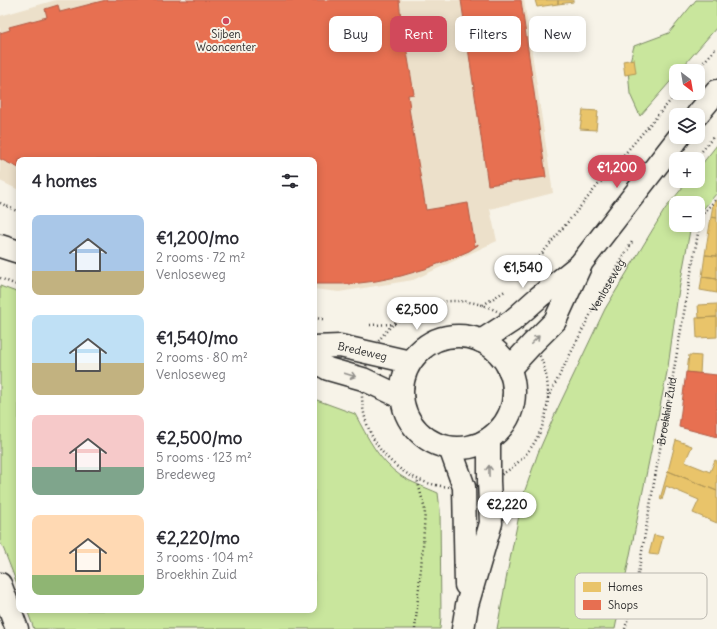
<!DOCTYPE html>
<html lang="en">
<head>
<meta charset="utf-8">
<style>
	:root { --surface:#fff; --page:#f2f2f3; --text:#2b2b33; --muted:#7c7c81; --accent:#d1495b }
	body { margin:0; font-family:Delius,sans-serif; background:var(--page); color:var(--text); height:100vh; display:flex; flex-direction:column; font-size:15px; white-space:nowrap }
	* { box-sizing:border-box; margin:0 }
	p { font-size:13px; color:var(--muted) }
	.icon { flex:none; width:22px; height:22px; fill:none; stroke:currentColor; stroke-width:2; stroke-linecap:round; stroke-linejoin:round }
	.map { position:relative; flex:1; overflow:hidden }
	.drawer { position:absolute; left:16px; top:157px; width:301px; height:456px; display:flex; flex-direction:column; background:var(--surface); border-radius:8px; box-shadow:0 2px 10px #0003 }
	.drawer>* { flex:none }
	.guide { position:absolute; left:329px; top:16px; width:328px; height:36px; display:flex; gap:8px }
	.needle { width:26px; rotate:149deg }
	.buttons { position:absolute; left:669px; top:64px; display:grid; gap:8px }
	.buttons a { display:grid; place-items:center; width:36px; height:36px; border-radius:8px; background:var(--surface); box-shadow:0 2px 10px #0003; font-size:20px }
	.price { position:absolute; translate:-50% -34px; padding:0 9px; border-radius:14px; background:#fff; color:#222; font-size:13px; line-height:26px; filter:drop-shadow(0 1px 2px #0008) }
	.price::after { content:''; position:absolute; left:50%; top:24px; width:12px; height:9px; margin-left:-6px; background:inherit; clip-path:polygon(0 0,100% 0,50% 100%) }
	.price.current { background:var(--accent); color:#fff }
	ul { padding:0; list-style:none }
	li { display:flex; align-items:center; gap:12px; height:100px; padding:0 16px }
	li span { display:grid; place-items:center; flex:none; width:112px; height:80px; border-radius:8px; color:#555 }
	li>.icon { margin-inline-start:auto }
	span .icon { width:48px; height:48px; fill:#fffc; stroke-width:1 }
	li b { font-size:17px }
	h2 { display:flex; justify-content:space-between; align-items:center; height:48px; padding:0 16px; font-size:17px }
	.pill { padding:0 14px; border-radius:8px; background:var(--surface); box-shadow:0 2px 10px #0003; font-size:14px; line-height:36px }
	.pill.current { background:var(--accent); color:#fff }
	.map>svg:first-child { display:block }
	.built { fill:#ece0ca }
	.green { fill:#c9e69d; stroke:#7a8864 }
	.homes { fill:#e9c46a; stroke:#b09657 }
	.shops { fill:#e76f51; stroke:#af5b46 }
	.lines { fill:none; stroke-linecap:round; stroke-linejoin:round }
	.street-casing { stroke:#2b2b2b; stroke-width:25 }
	.secondary-casing { stroke:#2b2b2b; stroke-width:25 }
	.path { stroke:#2b2b2b; stroke-width:2.5; stroke-dasharray:1 3; stroke-linecap:butt }
	.street { stroke:#f7f3e8; stroke-width:22 }
	.secondary { stroke:#f7f3e8; stroke-width:22 }
	.oneway { stroke:#918f8a }
	.poi-dot { fill:#d1495b; stroke:#f7f3e8; stroke-width:1.5 }
	.labels { text-anchor:middle; stroke-width:4; stroke-linejoin:round; paint-order:stroke }
	.poi-label { font-size:11px; fill:#2b2b2b; stroke:#f7f3e8 }
	.street-label { font-size:11px; fill:#2b2b2b; stroke:#f7f3e8 }
	.key { fill:#f7f3e8; stroke:#bab7af; stroke-width:1 }
	.key-label { font-size:11px; fill:#2b2b2b }
</style>
</head>
<body>
<div class="map">
<svg width="717" height="629" viewBox="0 0 717 629">
	<rect width="100%" height="100%" fill="#f7f3e8"/>
	<filter id="ink" filterUnits="userSpaceOnUse"><feTurbulence type="fractalNoise" baseFrequency=".025" numOctaves="2"/><feDisplacementMap in="SourceGraphic" scale="8" xChannelSelector="R" yChannelSelector="G"/><feConvolveMatrix kernelMatrix="1 2 1 2 8 2 1 2 1" color-interpolation-filters="sRGB"/></filter>
	<g filter="url(#ink)">
		<path class="built" d="M56 0H524L553 193 490 209 497 241 413 280 339 292 314 289V160H19V190L0 181V16Z"/>
		<path class="green" d="M696 0H717V27L679 71H676V75L640 116 630 94 628 69 634 46 669 33Z
			M717 145V193L698 215V203H676V225H691L677 301 668 367 615 629H497L508 569 523 496 538 453 555 414 605 309 665 209 688 181H698V169Z
			M0 286 19 293V589L4 550 0 542Z
			M314 399 355 414C368 438 378 460 401 476 410 482 427 488 438 493L440 510 441 617 440 629H34L27 610H314Z"/>
		<path class="homes" d="M535 0H558V4L537 7Z
			M558 0H573V2L558 4Z
			M634 59 636 73 625 75 623 61Z
			M583 110 598 111 596 130 580 129Z
			M717 199V218L711 217 713 204Z
			M711 217 717 218V256L705 255Z
			M705 255 717 256V279L702 277Z
			M702 277 717 279V293L700 290Z
			M717 304V317L699 318 698 305Z
			M717 317V337L697 338 696 318Z
			M689 355 701 356 700 374 687 372Z
			M676 440 692 446 685 462 710 472 715 460 717 461V491L668 471Z
			M668 471 717 491V523L693 513 699 500 666 486 662 500 660 499Z
			M654 535 663 537 658 555 649 554Z"/>
		<path class="shops" d="M106 0H399L401 19 398 38 405 40 414 94 408 95 410 108H409L426 210 468 203 475 246 478 244V245L469 251 448 260 425 269 401 276 376 281 351 284H314V160H19V168L0 159V33L10 30 9 27 47 17 45 9 58 5 60 12Z
			M461 0H521L546 177 488 185Z
			M686 372 717 375V437L679 427Z"/>
		<g class="lines">
			<defs>
				<path id="street" d="M0 584 17 629"/>
				<g id="secondary">
					<path d="M697 115 717 91"/>
					<path d="M0 246 19 252"/>
					<circle cx="458" cy="392" r="56"/>
					<path d="M481 341 512 321 539 297 578 266"/>
					<path id="s3" d="M314 347 340 346 410 362"/>
					<path d="M314 361 328 369 363 379 401 397"/>
					<path d="M509 369 533 343 555 321 582 262 679 137"/>
					<path d="M450 448 464 487 466 585"/>
					<path d="M463 629 467 605 491 523 489 481V439"/>
				</g>
			</defs>
			<use href="#street" class="street-casing"/>
			<use href="#secondary" class="secondary-casing"/>
			<g class="path">
				<path d="M696 71 717 47"/>
				<path d="M702 151 714 136"/>
				<path d="M0 203 19 212"/>
				<path d="M527 272 598 185 677 93"/>
				<path d="M0 278 19 286"/>
				<circle cx="455" cy="394" r="93"/>
				<path d="M483 305 505 291"/>
				<path d="M314 318 323 319"/>
				<path d="M370 325 395 324"/>
				<path id="s1" d="M548 398 588 319 632 242"/>
				<path d="M415 629 423 546 425 510 417 479"/>
				<path id="s2" d="M625 629 635 591 701 216 717 198"/>
			</g>
			<use href="#street" class="street"/>
			<use href="#secondary" class="secondary"/>
		</g>
		<defs><path id="oneway-shaft" d="M-6 0H5M1.5-3L5.5 0L1.5 3" fill="none" stroke-width="1.6" stroke-linecap="round" stroke-linejoin="round"/></defs>
		<g class="oneway">
			<use href="#oneway-shaft" transform="translate(535 340) rotate(-45)"/>
			<use href="#oneway-shaft" transform="translate(350 375) rotate(17)"/>
			<use href="#oneway-shaft" transform="translate(489 471) rotate(-90)"/>
		</g>
	</g>
	<circle class="poi-dot" cx="226" cy="21" r="4"/>
	<g class="labels">
		<g class="poi-label">
			<text x="226" y="38">Sijben<tspan x="226" dy="13">Wooncenter</tspan></text>
		</g>
		<g class="street-label">
			<text dy="4" stroke="none"><textPath href="#s1" startOffset="127">Venloseweg</textPath></text>
			<text dy="4" stroke="none"><textPath href="#s3" startOffset="49">Bredeweg</textPath></text>
			<text dy="4" stroke="none"><textPath href="#s2" startOffset="222">Broekhin Zuid</textPath></text>
		</g>
	</g>
	<rect x="575" y="573" width="132" height="46" rx="6" class="key"/>
	<rect x="583" y="582" width="18" height="10" fill="#e9c46a"/>
	<rect x="583" y="600" width="18" height="10" fill="#e76f51"/>
	<g class="key-label">
		<text x="608" y="591">Homes</text>
		<text x="608" y="609">Shops</text>
	</g>
</svg>
<div class="buttons">
<a><svg class="needle" viewBox="-14 -14 28 28"><path d="M0-13l5 13h-10z" fill="#e53935"/><path d="M0 13l5-13h-10z" fill="#7c7c81"/></svg></a>
<a><svg class="icon" aria-label="layers" viewBox="0 0 24 24"><path d="M12 4l9 5-9 5-9-5zM3 14l9 5 9-5"/></svg></a>
<a>+</a>
<a>−</a>
</div>
<b class="price current" style="left:617px;top:189px">€1,200</b>
<b class="price" style="left:523px;top:289px">€1,540</b>
<b class="price" style="left:417px;top:331px">€2,500</b>
<b class="price" style="left:507px;top:526px">€2,220</b>
<div class="guide">
<a class="pill">Buy</a>
<a class="pill current">Rent</a>
<a class="pill">Filters</a>
<a class="pill">New</a>
</div>
<section class="drawer">
<h2>4 homes<svg class="icon" aria-label="filters" viewBox="0 0 24 24"><path d="M4 7h16M4 17h16"/><circle cx="9" cy="7" r="2"/><circle cx="15" cy="17" r="2"/></svg></h2>
<ul>
<li><span style="background:linear-gradient(#a9c7e8 70%,#c2b280 0)"><svg class="icon" aria-label="home" viewBox="0 0 24 24"><path d="M3 11l9-7 9 7M6 9v11h12V9"/></svg></span><div><b>€1,200/mo</b><p>2 rooms · 72 m²</p><p>Venloseweg</p></div></li>
<li><span style="background:linear-gradient(#bfe0f5 60%,#c2b280 0)"><svg class="icon" aria-label="home" viewBox="0 0 24 24"><path d="M3 11l9-7 9 7M6 9v11h12V9"/></svg></span><div><b>€1,540/mo</b><p>2 rooms · 80 m²</p><p>Venloseweg</p></div></li>
<li><span style="background:linear-gradient(#f6c9c9 65%,#7fa58c 0)"><svg class="icon" aria-label="home" viewBox="0 0 24 24"><path d="M3 11l9-7 9 7M6 9v11h12V9"/></svg></span><div><b>€2,500/mo</b><p>5 rooms · 123 m²</p><p>Bredeweg</p></div></li>
<li><span style="background:linear-gradient(#ffd9b3 75%,#8fb573 0)"><svg class="icon" aria-label="home" viewBox="0 0 24 24"><path d="M3 11l9-7 9 7M6 9v11h12V9"/></svg></span><div><b>€2,220/mo</b><p>3 rooms · 104 m²</p><p>Broekhin Zuid</p></div></li>
</ul>
</section>
</div>
</body>
</html>
